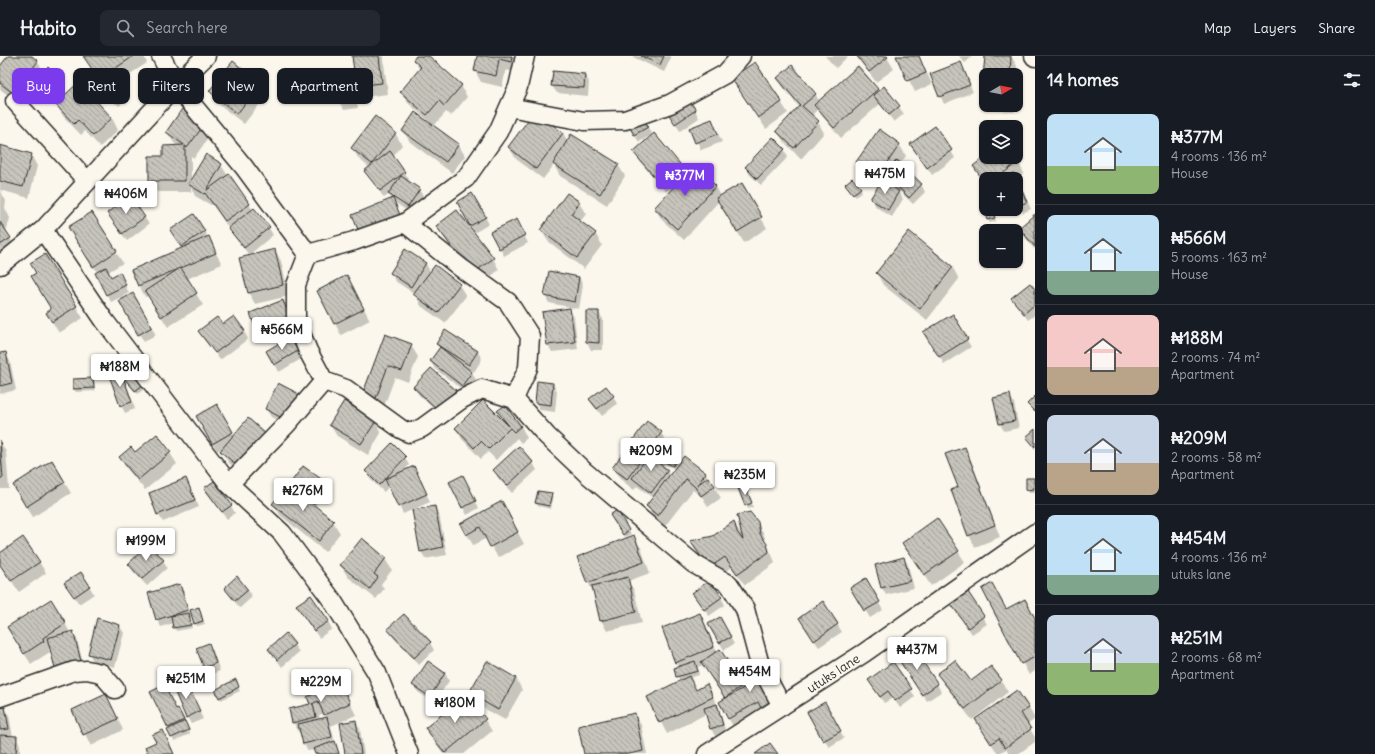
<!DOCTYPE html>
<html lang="en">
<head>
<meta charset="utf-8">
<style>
	:root { --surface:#171b24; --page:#242831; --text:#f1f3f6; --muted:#9ea1a6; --line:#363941; --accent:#7c3aed }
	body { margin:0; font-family:Delius,sans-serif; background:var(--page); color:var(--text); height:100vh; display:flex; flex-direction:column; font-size:15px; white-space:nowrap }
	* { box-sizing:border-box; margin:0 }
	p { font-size:13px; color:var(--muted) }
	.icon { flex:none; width:22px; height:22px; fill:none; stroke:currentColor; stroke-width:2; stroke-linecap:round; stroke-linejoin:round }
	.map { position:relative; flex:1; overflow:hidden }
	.side { display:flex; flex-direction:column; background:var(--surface); width:340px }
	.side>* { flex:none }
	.hud { position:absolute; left:12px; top:12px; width:380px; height:36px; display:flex; gap:8px }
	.needle { width:26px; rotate:80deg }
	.buttons { position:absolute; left:979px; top:12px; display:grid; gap:8px }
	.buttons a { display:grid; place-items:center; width:44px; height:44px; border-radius:8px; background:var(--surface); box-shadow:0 1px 3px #0004; font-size:20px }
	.price { position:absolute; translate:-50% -34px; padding:0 9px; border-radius:4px; background:#fff; color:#222; font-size:13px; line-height:26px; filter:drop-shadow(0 1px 2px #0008) }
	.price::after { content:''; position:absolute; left:50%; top:24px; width:12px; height:9px; margin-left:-6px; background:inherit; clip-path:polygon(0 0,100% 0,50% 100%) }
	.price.current { background:var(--accent); color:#fff }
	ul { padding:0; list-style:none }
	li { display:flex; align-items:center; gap:12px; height:100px; padding:0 12px }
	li+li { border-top:1px solid var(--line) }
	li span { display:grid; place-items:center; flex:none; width:112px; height:80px; border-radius:8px; color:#555 }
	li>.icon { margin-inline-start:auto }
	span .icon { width:48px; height:48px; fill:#fffc; stroke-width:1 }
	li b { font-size:17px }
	h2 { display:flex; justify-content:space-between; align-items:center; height:48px; padding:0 12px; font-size:17px }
	.pill { padding:0 14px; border-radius:8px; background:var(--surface); box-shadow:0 1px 3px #0004; font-size:14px; line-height:36px }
	.pill.current { background:var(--accent); color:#fff }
	header { display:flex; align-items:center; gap:24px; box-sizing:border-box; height:56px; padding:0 20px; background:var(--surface); border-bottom:1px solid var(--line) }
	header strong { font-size:19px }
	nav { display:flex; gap:22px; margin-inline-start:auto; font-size:14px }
	.search { width:280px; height:36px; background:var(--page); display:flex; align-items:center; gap:10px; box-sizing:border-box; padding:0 14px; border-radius:8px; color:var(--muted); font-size:15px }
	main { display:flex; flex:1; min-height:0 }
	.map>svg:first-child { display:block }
	.shadow { fill:#0003; fill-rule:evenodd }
	.building { fill:url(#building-back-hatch); stroke:#2b2b2b }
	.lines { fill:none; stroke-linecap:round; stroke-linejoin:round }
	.street-casing { stroke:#2b2b2b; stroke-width:21 }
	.street { stroke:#fbf7ec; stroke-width:18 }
	.labels { text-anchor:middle; stroke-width:4; stroke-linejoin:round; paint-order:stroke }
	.street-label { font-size:13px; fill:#2b2b2b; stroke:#fbf7ec }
</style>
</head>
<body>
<header>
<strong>Habito</strong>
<div class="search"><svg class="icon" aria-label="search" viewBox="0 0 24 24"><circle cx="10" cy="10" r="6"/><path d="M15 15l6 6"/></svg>Search here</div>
<nav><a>Map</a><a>Layers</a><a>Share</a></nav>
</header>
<main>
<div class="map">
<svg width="1035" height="698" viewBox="0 0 1035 698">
	<defs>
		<pattern id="building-back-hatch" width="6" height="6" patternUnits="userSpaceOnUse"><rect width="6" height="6" fill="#c7c4bc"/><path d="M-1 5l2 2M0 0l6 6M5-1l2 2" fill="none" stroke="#a29f99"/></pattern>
	</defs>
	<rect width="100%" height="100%" fill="#fbf7ec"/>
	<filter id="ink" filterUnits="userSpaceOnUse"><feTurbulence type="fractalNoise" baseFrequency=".025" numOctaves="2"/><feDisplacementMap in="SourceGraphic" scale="8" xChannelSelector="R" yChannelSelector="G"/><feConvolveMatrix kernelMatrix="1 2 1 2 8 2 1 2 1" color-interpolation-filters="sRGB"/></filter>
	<g filter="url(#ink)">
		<path class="shadow" d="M9 0H31L37 5 44 16 59 24 63 32 47 47 33 31 20 48 0 33V12Z
			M84 0H144L147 7 106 34Z
			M353 0H383L388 38 363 41 357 30Z
			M417 0H427L461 29 467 41 451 60 446 56 433 71 458 88 465 100 452 117 410 86 403 75 430 66 408 47 402 36 420 14 414 4Z
			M478 0H520L517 17 506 14 502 31 481 26 475 15Z
			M631 0H670L671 2 664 16Z
			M825 0H848L836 12Z
			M856 0H886L894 13 876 26Z
			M897 0H919L932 28 915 36Z
			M959 0H973L965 7Z
			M986 0H1011L1017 10 1016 29V19H986V49H1014V56L989 54 982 43Z
			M233 7 260 29 266 40 244 68 217 47 210 35Z
			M960 7 973 36 944 48 931 19Z
			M792 11 816 39 819 45 877 34 879 36 899 51 904 58 894 66 880 48 841 82 822 60 818 53 811 60 818 66 824 77 801 103 784 86 777 75 799 51 785 34 778 23Z
			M585 18 589 26 588 40 557 37 552 30Z
			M349 19 353 26 358 52 344 54 340 47 335 22Z
			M732 22 781 46 788 57 766 73Z
			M79 27 112 62 118 74 100 91 85 75 81 79 63 60 56 48Z
			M118 30 127 42 119 50 111 41Z
			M695 54 699 62 680 75 670 59Z
			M182 55 209 81 194 102 191 100V126L221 109 228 120 253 154 269 172 273 179 249 199 234 180 212 148 211 149 195 140 191 131V136H157L150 125V101H164L178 90 174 87 167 76Z
			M644 64 652 79 639 86 634 78Z
			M712 64 722 86 701 94 691 72Z
			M395 77 402 89 393 100 409 123 407 125 419 134 424 141 412 158 394 146 404 167 364 183 393 143 390 138 384 142 366 115 370 112 359 103 352 92Z
			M563 77 568 86 618 109 625 120 607 149 560 120 554 109 543 123 516 103 509 91Z
			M899 88 906 100 900 108 921 128 925 136 913 148 889 125 886 128 898 135 903 143 892 161 876 151 872 143 880 129 864 117 858 106Z
			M911 89 951 95 955 102 932 119Z
			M0 90 31 99 37 110 29 142 0 134 6 145 5 152 10 162 6 176 14 189 0 199Z
			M784 93 788 101 761 129 750 119 746 111Z
			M634 96 679 108 685 119 694 110 715 131 721 141 741 128 767 172 744 187 719 145 684 184 662 164 655 153 678 128 677 127 666 136 641 107Z
			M1018 106 1024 117 1017 123 1031 153 1023 157 1016 143V123H986V129L974 111Z
			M846 128 860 132 862 135 856 141Z
			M472 138 489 168 474 177 493 202 499 214 480 229 444 181 437 170 473 174 458 147Z
			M579 147 586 158 580 166 595 177 602 189 584 213 548 185 541 174Z
			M986 148V153H992L996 165 990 167 988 164 984 149Z
			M91 157 123 207 108 216 111 222 123 225 129 237 111 246 96 218 98 217 75 183Z
			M1035 160V194L1027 184 1020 172Z
			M144 161 149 168 127 185 113 165Z
			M520 172 528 187 504 200 500 192Z
			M204 175 215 192H213L222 208 187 223 203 249 168 271 148 240 145 241 132 215 183 193 176 181Z
			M909 177 953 212 959 223 927 264 883 229 877 217Z
			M275 194 281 205 289 240 255 248 249 237Z
			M405 195 426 208 431 217 459 229 466 240 445 267 421 250 415 238 395 225 391 217Z
			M45 199 83 262 59 277 47 257 52 254 38 217Z
			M579 221 583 229 579 253 549 247 545 240Z
			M353 232 370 264 341 279 318 235Z
			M1035 235V259L1028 264 1012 242Z
			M133 239 156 279 144 286 121 245Z
			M282 246 294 272 262 284 258 276Z
			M570 254 574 261 578 293 552 296 548 289Z
			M587 256H598L603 263V294H591L587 286Z
			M952 259 971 291 944 308 925 276Z
			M223 270 244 275 248 283 220 304 204 282Z
			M445 275 478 296 482 303 474 316 471 314 476 324 466 336 435 313 431 306 440 293 437 288Z
			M385 279 411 289 418 301 408 326 395 321 383 353 364 337Z
			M289 282 301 303 279 316 267 295Z
			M5 297 10 305 16 334 0 338V298Z
			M432 313 455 335 460 342 443 361 419 339 414 332Z
			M121 316 124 322 142 330 144 333 138 338 125 323 135 353 125 357 121 349Z
			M93 323 95 326V335L76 336 74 333Z
			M553 328 557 335 555 356 540 354 536 347Z
			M298 338 302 346 290 371 271 361 266 353Z
			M1009 339 1014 347 1019 372 1004 375 1000 368Z
			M613 340 617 348 602 360 590 344Z
			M217 349 234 380 246 422 228 406 221 393 217 395 197 361Z
			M505 350 521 370 527 382 521 387 517 382 496 404 488 396 481 403 462 383 456 372 505 367 498 355Z
			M375 365 381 377 368 399 337 380 330 369Z
			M647 366 661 377 668 388 661 398 664 404 678 398 680 401 676 411 684 401 706 418 721 442 708 451 703 442 693 434 665 470 653 461 647 450 653 442 637 430 634 434 620 423 614 412ZM665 408 675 413 670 420 667 415 662 411Z
			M1035 374V394L1028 382Z
			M157 380 170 397 177 408 145 434 127 413 120 402 135 398Z
			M0 385 6 396 9 433H0Z
			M519 392 533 407 537 414 512 437 498 422 494 414Z
			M965 392 971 404 1000 481 975 491 969 479 959 432Z
			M405 402 409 409 402 417 418 419 430 446 403 458 389 430 384 436 370 423 366 416Z
			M52 406 71 437 33 461 20 441Z
			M186 423 199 451 163 466 158 458Z
			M1033 423 1035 426V437H1029L1027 433Z
			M323 426 327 433 314 451 333 466 340 477 325 496 280 459 274 448 290 429Z
			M451 427 467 428 479 452 467 459Z
			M739 433 746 434 753 451 748 453Z
			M551 438 553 442 551 453 538 450 536 447Z
			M210 440 231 450 235 457 227 463Z
			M435 451 439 458 447 499 425 503 421 495Z
			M617 456 631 478 625 481 611 459Z
			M508 458 524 488 498 502 487 482 473 489 461 468Z
			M734 466 742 480 757 467 764 479 766 487 773 501 775 507 745 529 732 511 717 523 692 485 713 481Z
			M634 481 641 492 650 517 628 525 634 534 642 567 607 575 601 564 594 538 588 526Z
			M903 487 958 495 965 506 931 530Z
			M0 498 39 506 46 517 19 536 0 508Z
			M904 502 908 509 914 532 886 539 882 532 876 509Z
			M385 503 392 514 381 528 384 533 376 543 348 521 341 510Z
			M163 504 167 512 147 530 133 515 129 508Z
			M81 517 94 538 79 548 70 534Z
			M865 524 883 554 870 562 852 532Z
			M179 529 184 536 191 561 190 562 192 572 176 575 173 567 161 571 157 563Z
			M225 532 248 534 252 541 240 552 229 539Z
			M983 533 1006 554 1035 563V615L1029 619Z
			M967 538 987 568 972 578 957 556Z
			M721 541 725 549 709 560 698 544Z
			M199 553 205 568 197 570 195 567Z
			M302 557 328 565 332 573 319 582Z
			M700 558 706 569 717 596 720 595 745 633 784 657 735 674 720 647 726 643 704 609 697 611 699 619 689 622 696 635 707 630 719 652 726 677 715 680 711 673 706 658 667 678 648 641 680 626 675 612 679 611 676 606Z
			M719 562 734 588 724 594 709 568Z
			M65 567 70 577 72 576 77 583 84 612 60 618 56 611 50 592 48 593 50 596 31 608 15 583Z
			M837 568 842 576 819 591 804 570Z
			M119 569 124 577 115 611 93 605 89 598Z
			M388 573 430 587 434 594 419 609 393 581Z
			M286 579 294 589 299 596 282 611 269 593Z
			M209 588 213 595 220 615 209 619 204 612Z
			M902 608 937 628 941 636 927 645Z
			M445 617 449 625 434 647 418 636 413 629Z
			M939 618 971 627 1001 625 1008 636 972 664 945 629Z
			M516 622 522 634 505 664 476 648 470 637Z
			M235 625 240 635 221 644 216 634Z
			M340 627 356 659 331 670 335 687 340 698H316L314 694 308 695 304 688 301 677H299L293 666 312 649 308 641ZM324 657 327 662 320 664 319 659Z
			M186 628 203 663 191 668 187 661Z
			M873 631 911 634 915 641 900 652 893 642 884 647Z
			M151 636 176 654 182 661 190 678 174 685 168 674H170Z
			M466 640 485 664 492 675 464 698H444L433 684 426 672Z
			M825 647 844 682 829 691 809 656Z
			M112 650 123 674 91 690 73 654Z
			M5 652 9 659 13 681H16L20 689V698H0V653Z
			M1029 652 1035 663 1027 669 1035 681V686L1018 698H1009L1006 693 998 698 976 664Z
			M635 658 641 669 647 698H585Z
			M356 665 360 673 364 698H346Z"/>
		<path class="building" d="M8 0H32L38 5 14 38 0 27V10Z
			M83 0H134L99 23Z
			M352 0H379L382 27 356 30Z
			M416 0H429L462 29 444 50 439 45 427 59 400 36 421 11 413 4Z
			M477 0H512L511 6 499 3 496 20 474 15Z
			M641 0H664L660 9Z
			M857 0H887L888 1 869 16Z
			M896 0H919L926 17 907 25Z
			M985 0H1011L1010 19H986V44L981 43Z
			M233 5 260 28 237 58 209 35Z
			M755 6 782 46 758 62 731 22Z
			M961 6 970 29 939 41 930 18Z
			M792 9 816 38 802 50 819 65 794 92 776 75 800 49 777 22Z
			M858 10 878 33 834 72 814 49Z
			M48 11 60 24 43 41 31 28Z
			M553 15 585 18 584 32 551 30Z
			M349 18 354 44 339 47 334 21Z
			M79 26 112 62 93 80 78 64 74 68 55 48Z
			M118 29 126 38 116 47 108 38Z
			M884 30 900 50 889 59 873 39Z
			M684 37 696 54 675 68 664 51Z
			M182 53 204 69 187 92 185 90V125H149V100H163V90L184 89 166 76Z
			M535 55 563 77 536 113 508 91Z
			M640 55 648 71 634 79 625 63Z
			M415 56 459 88 446 106 402 75Z
			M375 60 396 77 372 108 351 92Z
			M712 63 718 78 695 87 689 72Z
			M935 70 952 94 927 112 910 88Z
			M879 73 900 88 878 121 856 106Z
			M654 77 680 108 659 126 633 96Z
			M571 78 619 108 600 138 553 108Z
			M773 81 785 93 757 123 745 111Z
			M0 89 32 98 23 131 0 125Z
			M390 95 405 116 380 135 364 115Z
			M206 98 222 108 207 134 229 118 250 148 225 165 205 137 204 138 188 128Z
			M986 100 1015 101 1019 105 996 123H986V128L973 110Z
			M897 104 922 128 909 142 884 118Z
			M694 109 716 130 677 173 654 152Z
			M1014 117 1027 146 1018 150 1016 145V123H1006L1005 120Z
			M401 120 420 133 408 151 388 138Z
			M852 122 861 132 853 138 845 128Z
			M882 124 899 135 888 154 870 143Z
			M742 127 762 161 737 176 716 142Z
			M472 137 486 161 470 170 457 146Z
			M567 137 580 146 571 158 596 177 577 202 540 174Z
			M130 140 145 161 122 178 107 157Z
			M393 142 400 159 359 176 352 159Z
			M986 147V153H992L995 162 987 164 982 148Z
			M254 152 270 171 244 192 228 172Z
			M457 154 494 202 472 218 436 170Z
			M92 156 117 195 93 211 68 171Z
			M194 158 205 175 181 191 170 174Z
			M1035 158V191L1019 172Z
			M517 163 525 179 499 193 490 176Z
			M0 166 11 182 0 189Z
			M909 175 953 211 920 253 876 217Z
			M209 180 216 197 181 212 197 237 161 261 145 235 180 212 138 230 131 214Z
			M275 193 283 229 248 237 239 202Z
			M405 193 426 207 411 231 390 217Z
			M45 198 77 250 52 266 46 257 51 253 31 220 36 217 30 207Z
			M435 209 460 228 438 257 413 238Z
			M106 211 111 221 120 216 126 229 106 239 95 217Z
			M549 215 579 221 575 246 544 240Z
			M347 219 364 253 334 268 317 235Z
			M1030 227 1035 233V248L1024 258 1011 242Z
			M133 237 152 271 138 279 119 245Z
			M283 244 290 264 257 277 250 257Z
			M570 252 575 286 547 289 542 256Z
			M586 255H599V287L586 286Z
			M953 258 968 283 939 301 923 276Z
			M234 260 245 275 215 297 198 275 217 261 223 268Z
			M445 274 478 295 469 309 436 288Z
			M385 278 412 288 402 315 388 310 376 342 363 337Z
			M290 281 298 295 274 309 266 295Z
			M440 291 472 316 462 330 430 305Z
			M6 296 12 327 0 330V297Z
			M431 312 456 334 438 354 413 331Z
			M121 315 132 346 120 350 109 319Z
			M131 315 143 329 135 335 124 322Z
			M93 322 94 332 73 333V323Z
			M537 325 553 327 551 349 535 347Z
			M278 327 299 338 286 364 265 353Z
			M606 330 614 340 597 353 589 343Z
			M1010 338 1015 365 999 368 993 342Z
			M1035 340V356L1027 348Z
			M483 344 510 371 497 355 505 349 521 370 514 376 510 372 489 393 481 385 474 392 455 372Z
			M344 345 376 365 361 388 329 369Z
			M217 348 233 376 212 388 196 360Z
			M248 362 267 379 239 411 220 395Z
			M647 365 662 376 627 423 612 412Z
			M1035 373V391L1026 381Z
			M157 378 171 396 138 424 119 401 131 391 135 396Z
			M0 384 3 422H0Z
			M392 387 406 401 379 429 365 415Z
			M519 390 533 406 507 430 493 414Z
			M965 391 995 469 968 480 951 434 958 431 945 398Z
			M654 392 662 398 657 406 668 414 651 437 632 422Z
			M668 392 679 397 673 410 663 405Z
			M684 400 706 417 697 429 708 421 715 430 701 440 695 431 686 423 658 460 646 450Z
			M52 404 65 426 26 451 13 429Z
			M303 410 324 425 310 444 289 429Z
			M414 410 427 438 398 451 385 423Z
			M463 419 476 445 462 452 449 426Z
			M186 422 195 444 157 459 149 437Z
			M1026 422H1034V433L1026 434Z
			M214 425 232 449 222 456 204 432Z
			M288 428 334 465 319 485 272 448Z
			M745 429 752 447 745 450 738 432Z
			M538 435 552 437 549 450 535 447Z
			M502 445 518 476 490 491 480 471 466 479 460 468Z
			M435 450 443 491 420 496 412 454Z
			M617 454 629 474 623 479 610 459Z
			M750 456 758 466 760 478 767 488 769 496 737 518 725 501 709 512 690 485 713 480 734 465 737 476 743 484 737 459Z
			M937 462 959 495 924 519 902 487Z
			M634 479 644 506 587 527 577 501Z
			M23 481 40 506 11 525 0 509V497Z
			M362 482 386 502 374 518 378 521 370 533 340 509Z
			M149 488 164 504 142 523 128 508Z
			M904 501 910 525 881 532 875 509Z
			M81 516 90 530 74 541 64 527Z
			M237 520 248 534 235 545 224 532Z
			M628 521 636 556 600 565 592 530Z
			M866 522 880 546 864 555 850 532Z
			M710 524 722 541 704 554 692 537Z
			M992 527 1006 553 1025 543 1035 562V601L1021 608 982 533Z
			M180 528 188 554 156 564 148 537Z
			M968 536 984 560 968 572 951 548Z
			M311 539 329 565 314 575 296 549Z
			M51 543 66 567 43 582 44 585 24 598 7 571Z
			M823 545 838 568 814 585 799 562Z
			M199 551 203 565 194 568 190 554Z
			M189 557 191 569 173 572 171 560Z
			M700 557 714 591 675 607 662 572Z
			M404 558 431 586 414 602 387 573Z
			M720 561 731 581 719 587 708 568Z
			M97 562 120 569 111 604 88 598Z
			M73 575 81 605 55 612 47 582Z
			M286 577 295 588 277 604 268 593Z
			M209 587 216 607 204 612 196 592Z
			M912 590 938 628 922 639 897 601Z
			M720 593 743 629 725 642 701 606Z
			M955 604 971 625 991 610 1002 624 965 653 937 618Z
			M428 605 445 617 430 641 412 629Z
			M487 605 516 622 498 654 469 637Z
			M695 605 698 615 676 621 674 612Z
			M756 606 778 645 762 654 758 646 728 663 719 646 747 630 739 616Z
			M893 606 912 633 895 645 888 635 880 641 868 624Z
			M689 620 696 634 707 628 713 641 659 667 647 641Z
			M236 623 239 631 219 642 215 634Z
			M340 625 350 647 324 659 318 645 312 648H313L316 661 292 667 289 653 310 648 307 641Z
			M186 626 200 655 186 662 173 632Z
			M164 629 176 653 178 652 184 664 168 672 150 636Z
			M1017 634 1029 652 1021 657 1031 673 1005 692 999 682 991 688 975 663Z
			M106 638 118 663 83 679 72 654Z
			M466 639 486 663 445 697 425 672Z
			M825 646 841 675 823 685 807 656Z
			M717 648 723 669 710 673 704 652Z
			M5 651 9 673 0 674V652Z
			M635 657 643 695 629 698H584L578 670Z
			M327 661 332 681 303 688 298 668Z
			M356 664 361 698H345L340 667Z
			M185 665 189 674 171 682 167 674Z
			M163 674 174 698H148L145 691 156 686 152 679Z
			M0 679 17 680 16 698H0Z
			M335 685 339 698H315L313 693Z
			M770 687 778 698H755Z"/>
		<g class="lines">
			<defs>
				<path id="street" d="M161 0 176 29 244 111 308 198
					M1034 0 1035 1
					M15 45 87 125
					M509 51 584 65 625 64 670 48 725 18 741 0
					M405 167 461 212 508 246 530 280 528 312 514 343
					M43 174 104 264 229 428 282 477 332 544 377 617 409 698
					M308 198 354 185 405 167 466 122 498 76 518 31 525 0
					M0 209 43 174 176 29 206 0
					M324 325 346 333 401 373 409 377 422 372 462 343 482 333 514 343 547 380 585 416 694 508 729 528 745 553 760 609 782 650
					M229 428 287 368 324 325 308 295 296 265V229L308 198
					M0 641 74 615 87 614 101 617 115 633
					M707 698 864 597 1035 477"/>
			</defs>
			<use href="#street" class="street-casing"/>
			<use href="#street" class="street"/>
		</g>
	</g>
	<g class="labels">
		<g class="street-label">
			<text transform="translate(833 617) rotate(-33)" y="5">utuks lane</text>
		</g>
	</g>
</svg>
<div class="buttons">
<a><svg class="needle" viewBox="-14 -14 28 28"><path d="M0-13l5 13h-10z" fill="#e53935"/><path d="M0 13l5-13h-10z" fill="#9ea1a6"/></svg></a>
<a><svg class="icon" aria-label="layers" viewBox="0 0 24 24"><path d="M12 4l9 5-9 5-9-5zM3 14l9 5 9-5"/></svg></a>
<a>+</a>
<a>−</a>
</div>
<b class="price" style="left:885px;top:139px">₦475M</b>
<b class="price current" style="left:685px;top:141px">₦377M</b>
<b class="price" style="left:126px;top:159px">₦406M</b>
<b class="price" style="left:282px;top:295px">₦566M</b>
<b class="price" style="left:120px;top:332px">₦188M</b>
<b class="price" style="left:651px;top:416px">₦209M</b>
<b class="price" style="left:745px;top:440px">₦235M</b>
<b class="price" style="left:303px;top:456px">₦276M</b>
<b class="price" style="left:146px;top:506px">₦199M</b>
<b class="price" style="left:917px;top:615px">₦437M</b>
<b class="price" style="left:750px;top:637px">₦454M</b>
<b class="price" style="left:186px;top:644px">₦251M</b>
<b class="price" style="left:321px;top:647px">₦229M</b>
<b class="price" style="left:455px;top:668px">₦180M</b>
<div class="hud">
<a class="pill current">Buy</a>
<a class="pill">Rent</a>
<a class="pill">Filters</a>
<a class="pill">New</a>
<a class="pill">Apartment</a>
</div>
</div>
<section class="side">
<h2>14 homes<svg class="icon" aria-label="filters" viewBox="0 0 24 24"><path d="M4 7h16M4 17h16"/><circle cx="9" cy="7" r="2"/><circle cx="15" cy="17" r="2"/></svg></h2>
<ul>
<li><span style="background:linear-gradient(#bfe0f5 65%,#8fb573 0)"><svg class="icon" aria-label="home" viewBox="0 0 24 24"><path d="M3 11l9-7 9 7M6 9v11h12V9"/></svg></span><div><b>₦377M</b><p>4 rooms · 136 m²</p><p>House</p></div></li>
<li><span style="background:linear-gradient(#bfe0f5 70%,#7fa58c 0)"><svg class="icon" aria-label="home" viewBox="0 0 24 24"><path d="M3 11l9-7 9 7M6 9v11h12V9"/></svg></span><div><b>₦566M</b><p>5 rooms · 163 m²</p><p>House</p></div></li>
<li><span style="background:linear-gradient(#f6c9c9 65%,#b9a48a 0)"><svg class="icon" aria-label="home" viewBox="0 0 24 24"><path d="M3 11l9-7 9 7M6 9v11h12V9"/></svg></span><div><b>₦188M</b><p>2 rooms · 74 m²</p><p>Apartment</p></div></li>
<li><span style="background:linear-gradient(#c9d6e8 60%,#b9a48a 0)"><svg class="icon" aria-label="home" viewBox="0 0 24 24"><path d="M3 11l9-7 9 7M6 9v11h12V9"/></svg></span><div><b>₦209M</b><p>2 rooms · 58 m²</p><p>Apartment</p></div></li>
<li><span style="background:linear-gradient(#bfe0f5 75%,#7fa58c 0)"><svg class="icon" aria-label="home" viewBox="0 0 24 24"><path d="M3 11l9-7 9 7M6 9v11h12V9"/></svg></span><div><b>₦454M</b><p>4 rooms · 136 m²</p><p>utuks lane</p></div></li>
<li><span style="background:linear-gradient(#c9d6e8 60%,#8fb573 0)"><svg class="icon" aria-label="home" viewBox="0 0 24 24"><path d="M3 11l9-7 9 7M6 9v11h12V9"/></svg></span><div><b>₦251M</b><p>2 rooms · 68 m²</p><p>Apartment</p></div></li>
</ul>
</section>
</main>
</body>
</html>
